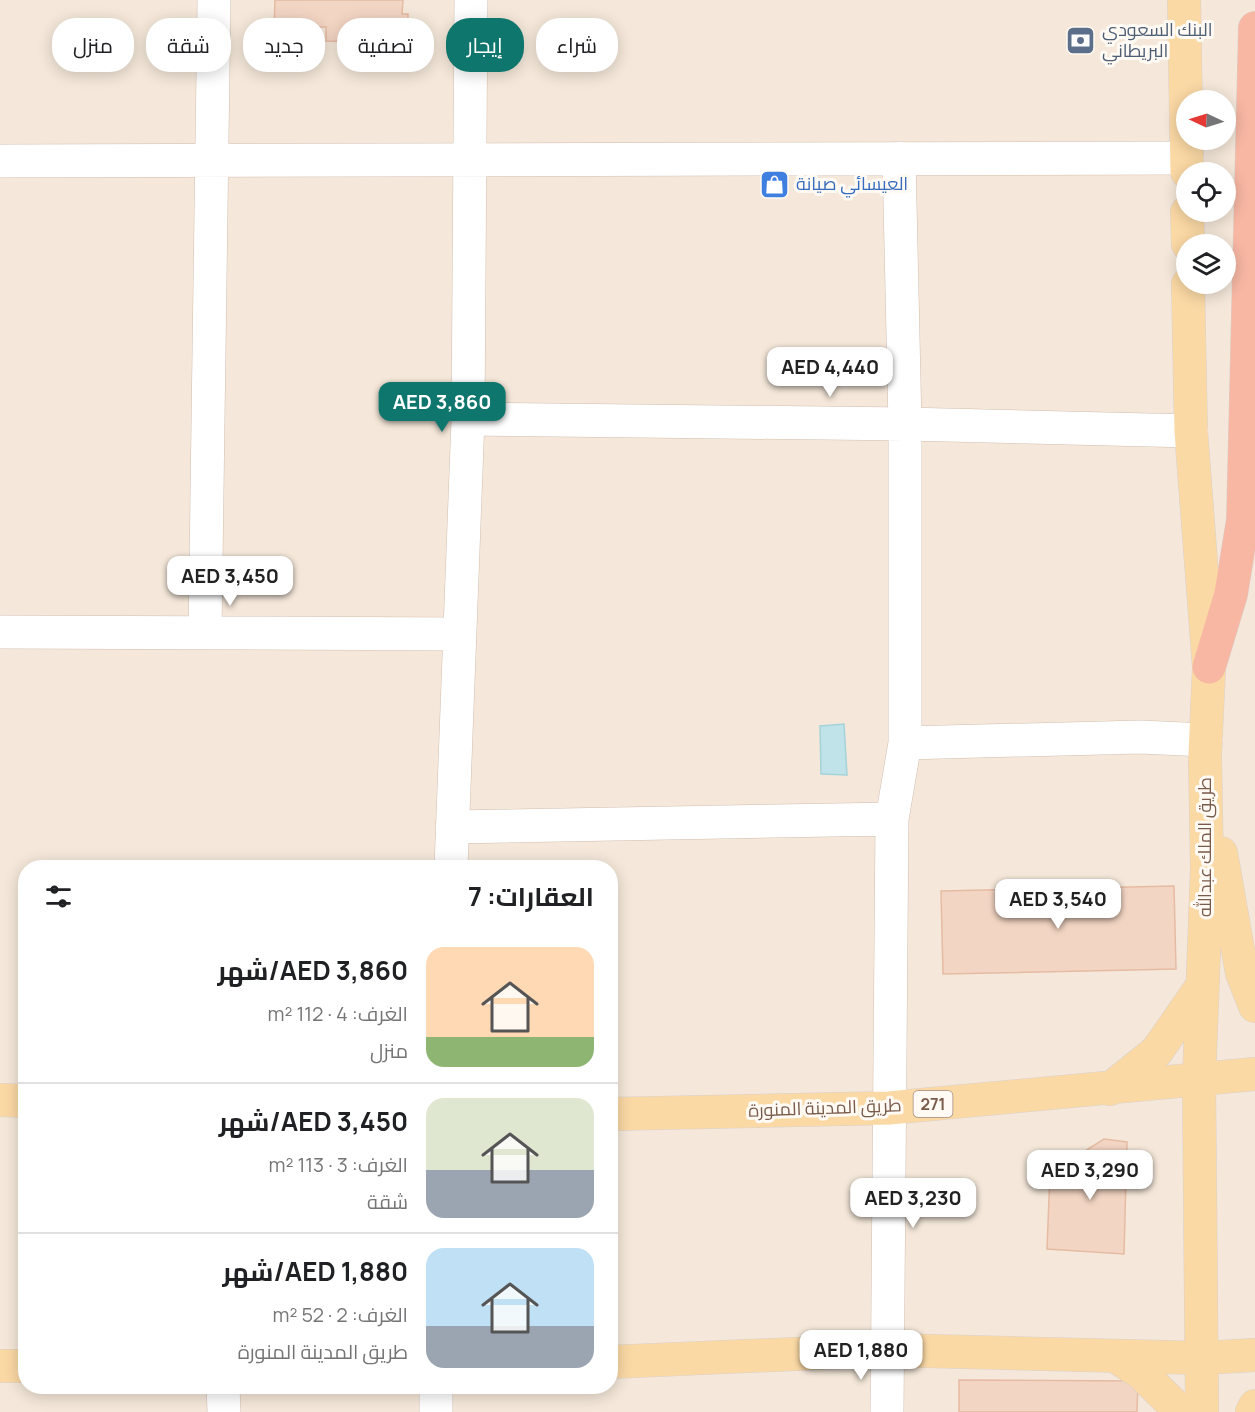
<!DOCTYPE html>
<html lang="ar">
<head>
<meta charset="utf-8">
<style>
	:root { --surface:#fff; --page:#f6f6f6; --text:#202124; --muted:#757577; --line:#e0e0e0; --accent:#0f766e }
	body { margin:0; font-family:Manrope,Cairo,sans-serif; background:var(--page); color:var(--text); direction:rtl; height:100vh; display:flex; flex-direction:column; font-size:22px; white-space:nowrap }
	* { box-sizing:border-box; margin:0 }
	p { font-size:20px; color:var(--muted) }
	.icon { flex:none; width:33px; height:33px; fill:none; stroke:currentColor; stroke-width:2; stroke-linecap:round; stroke-linejoin:round }
	.map { position:relative; flex:1; overflow:hidden; direction:ltr }
	.details { position:absolute; left:18px; top:860px; width:600px; height:534px; display:flex; flex-direction:column; background:var(--surface); border-radius:24px; box-shadow:0 3px 15px #0003; direction:rtl }
	.details>* { flex:none }
	.guide { position:absolute; left:18px; top:18px; width:600px; height:54px; direction:rtl; display:flex; gap:12px }
	.needle { width:39px; rotate:274deg }
	.controls { position:absolute; left:1176px; top:90px; display:grid; gap:12px }
	.controls a { display:grid; place-items:center; width:60px; height:60px; border-radius:50%; background:var(--surface); box-shadow:0 3px 15px #0003; font-size:30px }
	.price { position:absolute; translate:-50% -51px; padding:0 14px; border-radius:12px; background:#fff; color:#222; font-size:20px; line-height:39px; filter:drop-shadow(0 2px 3px #0008) }
	.price::after { content:''; position:absolute; left:50%; top:36px; width:18px; height:14px; margin-left:-9px; background:inherit; clip-path:polygon(0 0,100% 0,50% 100%) }
	.price.active { background:var(--accent); color:#fff }
	ul { padding:0; list-style:none }
	li { display:flex; align-items:center; gap:18px; height:150px; padding:0 24px }
	li+li { border-top:2px solid var(--line) }
	li span { display:grid; place-items:center; flex:none; width:168px; height:120px; border-radius:18px; color:#555 }
	li>.icon { margin-inline-start:auto }
	span .icon { width:72px; height:72px; fill:#fffc; stroke-width:1 }
	li b { font-size:26px }
	h2 { display:flex; justify-content:space-between; align-items:center; height:72px; padding:0 24px; font-size:26px }
	.tag { padding:0 21px; border-radius:24px; background:var(--surface); box-shadow:0 3px 15px #0003; font-size:21px; line-height:54px }
	.tag.active { background:var(--accent); color:#fff }
	.map>svg:first-child { display:block }
	.residential { fill:#f5e8da; fill-rule:evenodd }
	.water { fill:#bfe3e8; stroke:#a5d3da; stroke-width:1.5 }
	.building { fill:#f3d5c3; stroke:#e6bba3; stroke-width:1.5 }
	.lines { fill:none; stroke-linecap:round; stroke-linejoin:round }
	.minor-casing { stroke:#d1beb0; stroke-width:34 }
	.major-casing { stroke:#dad1cd; stroke-width:34 }
	.highway-casing { stroke:#dad1cd; stroke-width:34 }
	.minor { stroke:#fff; stroke-width:33 }
	.major { stroke:#fbd9a5; stroke-width:33 }
	.highway { stroke:#f7b7a3; stroke-width:33 }
	.labels { text-anchor:middle; stroke-width:6; stroke-linejoin:round; paint-order:stroke }
	.shield { fill:#fffaf3; stroke:#a28b7f; stroke-width:1.5 }
	.shield-label { font-size:16px; font-weight:bold; fill:#7a5c4d }
	.service-label { font-size:18px; fill:#4e5e75; stroke:#fffaf3; text-anchor:start }
	.shop-label { font-size:18px; fill:#366cbe; stroke:#fffaf3; text-anchor:start }
	.street-label { font-size:18px; fill:#7a5c4d; stroke:#fffaf3 }
</style>
</head>
<body>
<div class="map">
<svg width="1255" height="1412" viewBox="0 0 1255 1412">
	<rect width="100%" height="100%" fill="#fdf6ec"/>
	<path class="residential" d="M0 0H1255V1412H0ZM1186 100H1226V140H1186ZM1186 172H1226V212H1186ZM1186 244H1226V284H1186ZM26 867H610V1386H26Z"/>
	<path class="water" d="M844 724 847 775 821 774 820 726Z"/>
	<path class="building" d="M275 0H403L402 14H408V33H388L389 28 359 27V42L326 41V27H292L291 30 274 29Z
		M1174 886 1176 969 943 974 941 891Z
		M1104 1139 1127 1142 1124 1254 1047 1249 1050 1173Z
		M959 1380 1138 1381 1137 1412H959Z"/>
	<g class="lines">
		<defs>
			<path id="minor" d="M0 161 1187 158
				M468 419 905 424 1191 431
				M0 632 460 634
				M205 633 214 0
				M905 743 1140 737 1206 740
				M452 827 892 819
				M451 867 468 419 471 0
				M223 1386 224 1412
				M436 1386V1412
				M887 1412 892 819 905 743V424L899 158"/>
			<path id="major" d="M1184 0 1187 172
				M1187 212 1188 244
				M1188 284 1191 431 1209 667 1205 754 1207 869 1199 1081 1202 1412
				M1221 853 1242 973 1255 1006
				M1110 1089 1157 1051 1202 986
				M0 1100 26 1101
				M610 1114 889 1108 1255 1074
				M1115 1356 1141 1373 1181 1412
				M610 1362 887 1350 1201 1358 1255 1355
				M0 1366H26
				M1252 1412 1255 1406"/>
			<path id="highway" d="M1209 667 1231 594 1243 520 1255 28"/>
		</defs>
		<use href="#minor" class="minor-casing"/>
		<use href="#major" class="major-casing"/>
		<use href="#highway" class="highway-casing"/>
		<use href="#minor" class="minor"/>
		<use href="#major" class="major"/>
		<use href="#highway" class="highway"/>
	</g>
	<defs>
		<symbol id="bank-square" viewBox="-11 -11 22 22"><rect x="-9" y="-9" width="18" height="18" rx="4" fill="#5c6f8a" stroke="#fffaf3"/><path d="M-6-4H6V4H-6ZM0-2.3a2.3 2.3 0 1 0 0 4.6a2.3 2.3 0 1 0 0-4.6Z" fill="#fff"/></symbol>
		<symbol id="shop-square" viewBox="-11 -11 22 22"><rect x="-9" y="-9" width="18" height="18" rx="4" fill="#3f7fe0" stroke="#fffaf3"/><path d="M-5-2.5h2.3a2.7 3.5 0 0 1 5.4 0H5L5.5 6h-11ZM-1.5-2.5h3a1.5 2.3 0 0 0-3 0Z" fill="#fff"/></symbol>
	</defs>
	<g fill-rule="evenodd">
		<use href="#bank-square" x="1064" y="24" width="33" height="33"/>
		<use href="#shop-square" x="758" y="168" width="33" height="33"/>
	</g>
	<g class="labels">
		<rect class="shield" x="913.5" y="1091" width="39" height="26" rx="4.5"/>
		<g class="shield-label">
			<text x="933" y="1110">271</text>
		</g>
		<g class="service-label">
			<text x="1102" y="36">البنك السعودي<tspan x="1102" dy="21">البريطاني</tspan></text>
		</g>
		<g class="shop-label">
			<text x="796" y="190">العيسائي صيانة</text>
		</g>
		<g class="street-label">
			<text transform="translate(1205 847) rotate(-90)" y="6">طريق الملك عبدالله</text>
			<text transform="translate(825 1108) rotate(-2)" y="6">طريق المدينة المنورة</text>
		</g>
	</g>
</svg>
<div class="controls">
<a><svg class="needle" viewBox="-14 -14 28 28"><path d="M0-13l5 13h-10z" fill="#e53935"/><path d="M0 13l5-13h-10z" fill="#757577"/></svg></a>
<a><svg class="icon" aria-label="locate" viewBox="0 0 24 24"><circle cx="12" cy="12" r="6"/><path d="M12 2v4M12 18v4M2 12h4M18 12h4"/></svg></a>
<a><svg class="icon" aria-label="layers" viewBox="0 0 24 24"><path d="M12 4l9 5-9 5-9-5zM3 14l9 5 9-5"/></svg></a>
</div>
<b class="price" style="left:830px;top:398px">AED 4,440</b>
<b class="price active" style="left:442px;top:433px">AED 3,860</b>
<b class="price" style="left:230px;top:607px">AED 3,450</b>
<b class="price" style="left:1058px;top:930px">AED 3,540</b>
<b class="price" style="left:1090px;top:1201px">AED 3,290</b>
<b class="price" style="left:913px;top:1229px">AED 3,230</b>
<b class="price" style="left:861px;top:1381px">AED 1,880</b>
<div class="guide">
<a class="tag">شراء</a>
<a class="tag active">إيجار</a>
<a class="tag">تصفية</a>
<a class="tag">جديد</a>
<a class="tag">شقة</a>
<a class="tag">منزل</a>
</div>
<section class="details">
<h2>العقارات: 7<svg class="icon" aria-label="filters" viewBox="0 0 24 24"><path d="M4 7h16M4 17h16"/><circle cx="9" cy="7" r="2"/><circle cx="15" cy="17" r="2"/></svg></h2>
<ul>
<li><span style="background:linear-gradient(#ffd9b3 75%,#8fb573 0)"><svg class="icon" aria-label="home" viewBox="0 0 24 24"><path d="M3 11l9-7 9 7M6 9v11h12V9"/></svg></span><div><b>AED 3,860/شهر</b><p>الغرف: 4 · 112 m²</p><p>منزل</p></div></li>
<li><span style="background:linear-gradient(#dfe7d0 60%,#9aa5b1 0)"><svg class="icon" aria-label="home" viewBox="0 0 24 24"><path d="M3 11l9-7 9 7M6 9v11h12V9"/></svg></span><div><b>AED 3,450/شهر</b><p>الغرف: 3 · 113 m²</p><p>شقة</p></div></li>
<li><span style="background:linear-gradient(#bfe0f5 65%,#9aa5b1 0)"><svg class="icon" aria-label="home" viewBox="0 0 24 24"><path d="M3 11l9-7 9 7M6 9v11h12V9"/></svg></span><div><b>AED 1,880/شهر</b><p>الغرف: 2 · 52 m²</p><p>طريق المدينة المنورة</p></div></li>
</ul>
</section>
</div>
</body>
</html>
